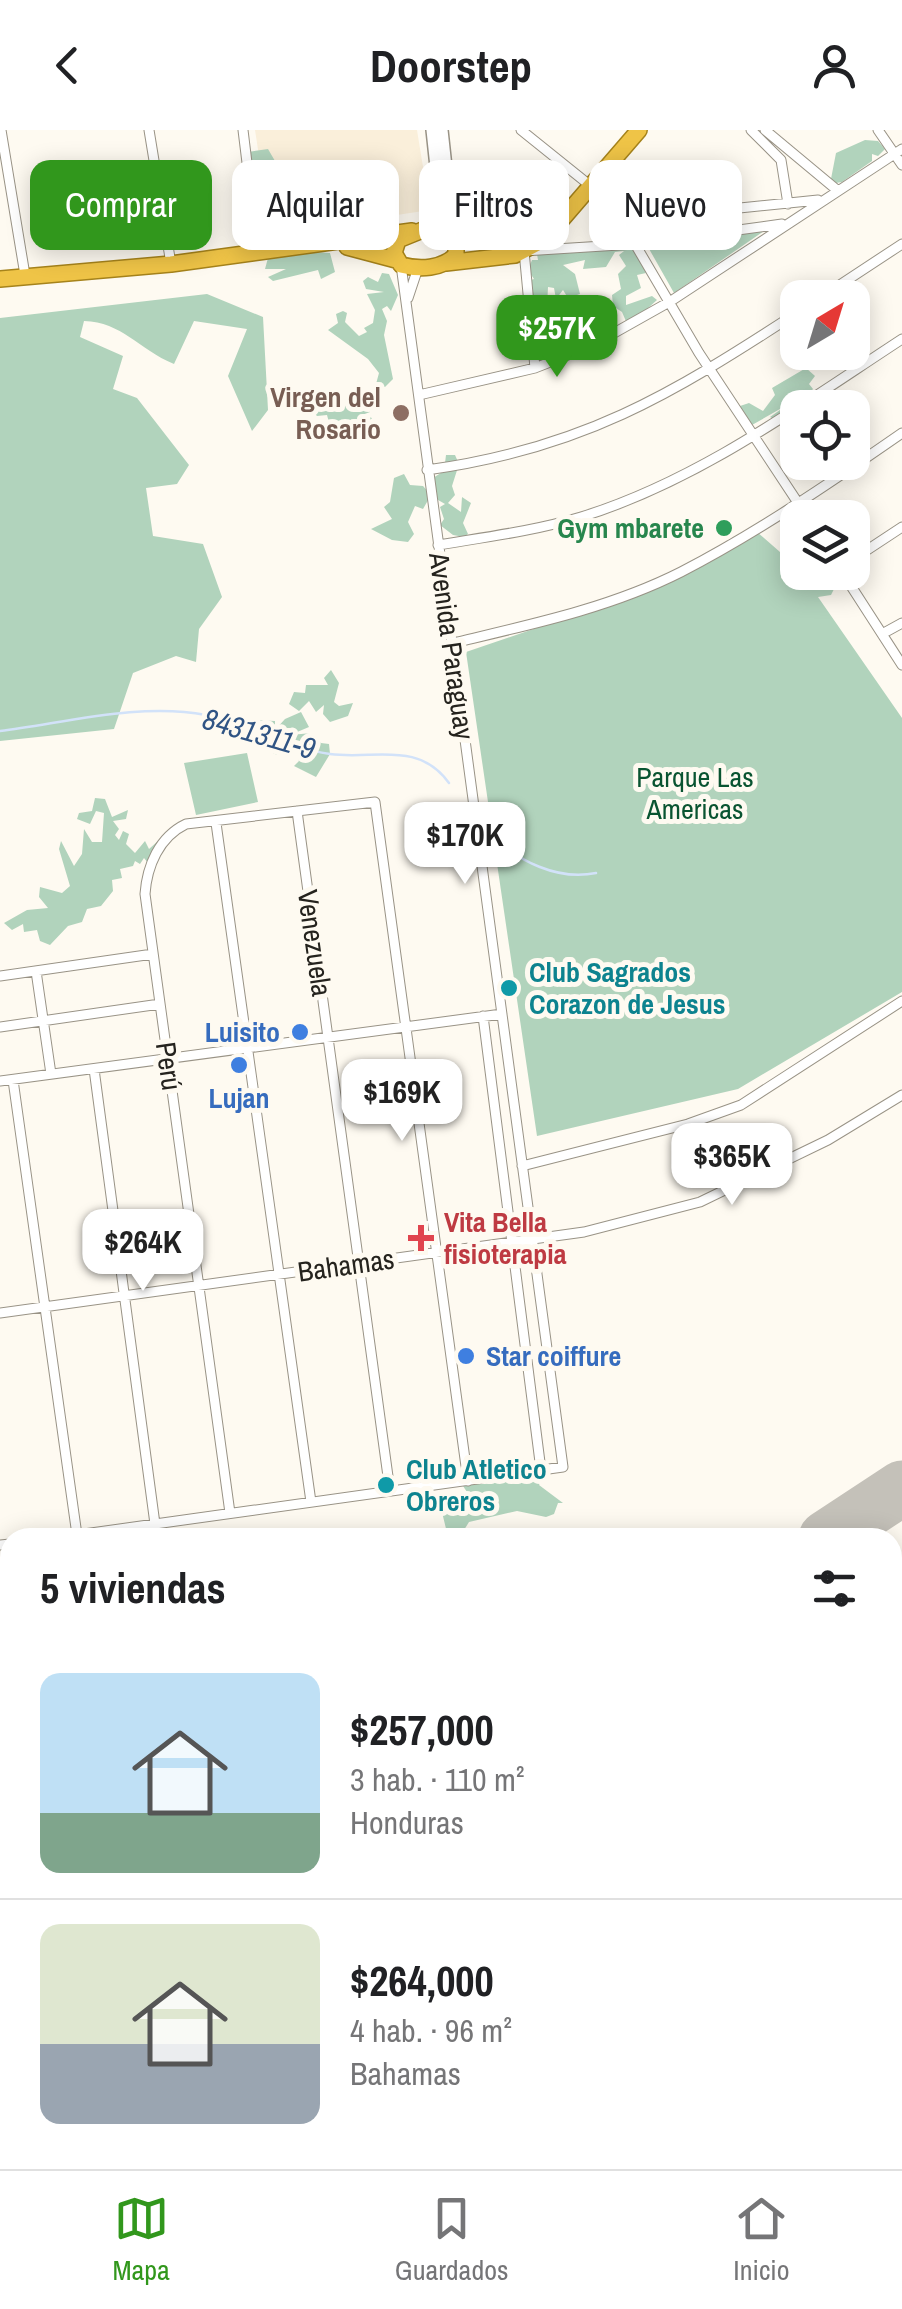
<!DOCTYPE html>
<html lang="es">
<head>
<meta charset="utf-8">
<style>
	:root { --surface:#fff; --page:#f2f2f2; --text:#202124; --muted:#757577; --line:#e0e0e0; --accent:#31971c }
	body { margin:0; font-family:"Archivo Narrow",sans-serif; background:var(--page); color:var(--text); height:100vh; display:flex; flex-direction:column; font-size:38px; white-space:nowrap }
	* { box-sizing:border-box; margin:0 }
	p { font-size:32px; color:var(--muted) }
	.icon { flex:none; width:55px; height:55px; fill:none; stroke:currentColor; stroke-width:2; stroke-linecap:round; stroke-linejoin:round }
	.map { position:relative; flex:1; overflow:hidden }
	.details { position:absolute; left:0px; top:1398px; width:902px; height:642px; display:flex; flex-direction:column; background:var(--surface); border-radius:30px 30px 0 0; box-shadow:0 5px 25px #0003 }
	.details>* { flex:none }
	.guide { position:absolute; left:30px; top:30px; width:842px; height:90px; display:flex; gap:20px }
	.needle { width:65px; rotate:38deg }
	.fabs { position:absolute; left:780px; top:150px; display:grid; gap:20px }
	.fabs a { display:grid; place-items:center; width:90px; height:90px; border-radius:20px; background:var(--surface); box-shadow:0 5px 25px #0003; font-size:50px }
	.price { position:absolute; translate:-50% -85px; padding:0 22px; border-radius:20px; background:#fff; color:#222; font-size:32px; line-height:65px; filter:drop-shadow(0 2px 5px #0008) }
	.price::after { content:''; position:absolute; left:50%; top:60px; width:30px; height:22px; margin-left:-15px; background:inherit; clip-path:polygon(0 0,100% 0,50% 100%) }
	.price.on { background:var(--accent); color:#fff }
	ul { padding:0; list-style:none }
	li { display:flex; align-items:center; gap:30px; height:250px; padding:0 40px }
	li+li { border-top:2px solid var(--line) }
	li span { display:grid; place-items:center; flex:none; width:280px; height:200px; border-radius:20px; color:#555 }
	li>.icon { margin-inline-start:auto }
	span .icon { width:120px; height:120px; fill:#fffc; stroke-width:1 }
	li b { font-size:42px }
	h2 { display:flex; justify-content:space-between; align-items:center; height:120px; padding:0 40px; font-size:42px }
	.tag { padding:0 35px; border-radius:20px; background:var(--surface); box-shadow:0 5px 25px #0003; font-size:35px; line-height:90px }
	.tag.on { background:var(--accent); color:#fff }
	header { display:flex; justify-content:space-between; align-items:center; height:130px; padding:0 40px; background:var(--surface); font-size:45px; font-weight:700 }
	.menu { display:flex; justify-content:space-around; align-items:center; height:140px; border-top:2px solid var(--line); background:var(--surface); font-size:28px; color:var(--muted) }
	.menu a { display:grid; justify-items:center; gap:5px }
	.menu .on { color:var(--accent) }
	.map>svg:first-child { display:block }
	.built { fill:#faefda }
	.green { fill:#b1d3bc }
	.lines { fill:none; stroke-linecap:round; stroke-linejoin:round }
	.stream { stroke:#d2e2f9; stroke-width:2.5 }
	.runway { stroke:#c4c1b9; stroke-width:55 }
	.minor-casing { stroke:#999386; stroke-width:11 }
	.tertiary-casing { stroke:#999386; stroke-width:14 }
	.trunk-casing { stroke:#a6831b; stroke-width:18 }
	.minor { stroke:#fff; stroke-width:9 }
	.tertiary { stroke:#fff; stroke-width:11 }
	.trunk { stroke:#efc447; stroke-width:15 }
	.education-dot { fill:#8d6e63; stroke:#fefaf1; stroke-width:4 }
	.leisure-dot { fill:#2e9e5b; stroke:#fefaf1; stroke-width:4 }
	.culture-dot { fill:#0f9aa8; stroke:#fefaf1; stroke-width:4 }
	.shop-dot { fill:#3f7fe0; stroke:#fefaf1; stroke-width:4 }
	.health-dot { fill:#e0444e; stroke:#fefaf1; stroke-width:4 }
	.labels { text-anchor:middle; stroke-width:10; stroke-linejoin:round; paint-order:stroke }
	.education-label { font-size:28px; font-weight:bold; fill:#785e54; stroke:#fefaf1; text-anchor:end }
	.leisure-label { font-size:28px; font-weight:bold; fill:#27864d; stroke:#fefaf1; text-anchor:end }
	.street-label { font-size:28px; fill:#25231e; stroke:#fefaf1 }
	.park-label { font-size:28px; fill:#095431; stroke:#fefaf1 }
	.culture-label { font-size:28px; font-weight:bold; fill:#0d838f; stroke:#fefaf1; text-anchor:start }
	.shop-label { font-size:28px; font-weight:bold; fill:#366cbe; stroke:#fefaf1; text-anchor:end }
	.health-label { font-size:28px; font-weight:bold; fill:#be3a42; stroke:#fefaf1; text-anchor:start }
	.water-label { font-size:30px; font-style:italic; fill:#305484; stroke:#fefaf1 }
</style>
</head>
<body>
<header><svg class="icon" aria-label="back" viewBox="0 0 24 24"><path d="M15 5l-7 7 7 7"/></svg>Doorstep<svg class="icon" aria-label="person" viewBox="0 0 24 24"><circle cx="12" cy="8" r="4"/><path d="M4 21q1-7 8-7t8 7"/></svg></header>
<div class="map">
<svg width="902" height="2039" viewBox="0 0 902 2039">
	<rect width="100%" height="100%" fill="#fefaf1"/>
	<path class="built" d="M255 0H417L430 80 271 104Z
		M539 41 543 77 507 80 506 68 512 67 510 45Z"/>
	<path class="green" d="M865 10 878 11 885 19 878 26 872 24V31L842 52 830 54 836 23Z
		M268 19 275 31 267 42 273 62 299 66 307 79 312 76 297 48 308 42 326 65 359 81 362 100 326 108 266 106 261 101 274 95V89L250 86 246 81 251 69 241 60 250 44 248 22Z
		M767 99 674 163 648 117Z
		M625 115 635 120 646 143 637 145 641 158 626 166V175L652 166 657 170 628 196 622 182 613 176 612 165 621 159 618 144 626 136 619 125 624 121 615 122 606 137 583 139 585 130 563 135 575 144 580 164 568 168 563 160 556 169 554 158 548 157 547 177 536 182 532 178 536 173 527 151 534 149 528 140 532 130H538L537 124 612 120Z
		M316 122 330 123 335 142 321 149 318 140 273 151 268 147 286 139H265L268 128Z
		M382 143 389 144 398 165 391 181 387 176 382 179 387 191 384 205 393 249 385 257 376 254 379 243 368 229 328 200 338 193 336 184 343 181 347 183 345 192 359 206 367 202 364 198 373 193 375 180 367 164 384 162 366 159 363 151 368 147 378 152Z
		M207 164 263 187 268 280 252 301 228 246 247 199 194 191 174 234C138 219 122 192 84 191L80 207 123 226 113 259 137 268 189 335 177 354 146 358 153 406 203 414 222 467 199 499 196 532 176 526 133 543 114 599 0 611V188Z
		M806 238 815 246 809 254 813 259 798 278 797 301 770 287 787 275 752 295 740 276 749 273 763 281 775 265 772 258Z
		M317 264 338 269V275L344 268 365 275 370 282 362 285 372 288 354 311 346 308V303L331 300 327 285 317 286 306 274Z
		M446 325H455L459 334 452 356 455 365 448 373 461 382 462 367 471 373 463 393 468 404 464 407 453 405 440 395 444 389 440 377 445 374 433 367V348L444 341Z
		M404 344 410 355 423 356 431 365 423 379 415 376 408 392 414 404 408 412 392 410 371 399 392 389 384 377 390 372 394 348Z
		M757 402 780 422 781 448 790 455 819 443 841 445 831 465 818 467 902 588V862L738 959 537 1006 466 522 662 455Z
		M331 540 339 553 334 572 339 576 353 573 348 586 330 592 323 584 324 575 316 582 309 571 299 581 289 574 294 562 305 563 306 555H328L324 548Z
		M301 582 309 597 290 605 312 603 321 613 329 614 330 624 316 647 294 636 299 631 294 618 278 620 277 625 265 619 253 590 275 591V600L285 589Z
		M247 623 258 672 196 685 184 633Z
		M95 668 105 669 112 687 128 680 126 689 113 691 119 699 115 705 119 710 123 701 129 704 126 714 135 723 145 711 149 719 158 711 148 733 144 728 140 734 135 731 133 736 120 739 122 748 112 750 113 761 101 776 87 779 82 792 68 796 50 815 40 811 37 800 24 802 23 794 12 800 4 793 27 780 48 778 39 767 40 757 62 763 70 756 59 719 61 711 74 736 82 724 84 699 92 712H102L104 683 96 681 90 694 77 689 79 683 92 681Z
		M545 1344 539 1355 563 1373H558L554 1384 546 1387 517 1381 469 1392 459 1408 448 1407 441 1378 468 1377 473 1371 463 1356Z
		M10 1466V1856L0 1844V1467Z
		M224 2030H553L550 2039H237Z"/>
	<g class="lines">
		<path class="stream" d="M0 601C64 593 141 572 206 585 248 594 286 618 330 624 374 630 418 610 449 653
			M490 705C519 731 557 751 596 743
			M35 2039 40 2030"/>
		<path class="runway" d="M826 1408 902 1358"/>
		<defs>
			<path id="minor" d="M1 0 25 145
				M149 0 171 134
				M243 0 258 123
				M521 0 628 86 642 88 818 70
				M751 0 781 30 788 74
				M765 0 837 60
				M878 0 902 35
				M635 114 699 223 808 388
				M408 168 418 138
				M820 168 902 114
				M535 238 524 121 635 114 782 94
				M419 265 535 238 591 216 671 171 902 19
				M427 340C581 319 671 265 798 182
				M438 415C486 407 534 401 581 387 698 351 801 275 902 209
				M852 430 902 397
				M842 442 902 535
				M882 504 902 493
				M453 513C529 495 610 478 681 442 758 402 830 353 902 303
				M297 681 390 1361
				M216 693 311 1372
				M36 841 51 944
				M0 846 153 824
				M483 886 541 1340
				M0 897 160 874
				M94 939 155 1394
				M13 950 77 1405
				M0 951 502 884
				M522 1036 688 994 741 975 902 871
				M0 1183 584 1102 700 1072 828 1010 902 965
				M230 1383 145 764C147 736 159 707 186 694L375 672 468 1351
				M55 1408 563 1337 401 135
				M0 1415 10 1414
				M569 2039 571 2030"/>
			<path id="tertiary" d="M442 0 453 101
				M430 97 440 74 432 0
				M0 1877 10 1887
				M0 1909 10 1919
				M131 2030 142 2039
				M181 2030 194 2039"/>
			<path id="trunk" d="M430 97 456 103V125C442 139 420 140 401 135L394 123 398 110Z
				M347 117 396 130
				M446 133 515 125 545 109 639 0
				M0 149 171 134 412 101"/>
		</defs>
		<use href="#minor" class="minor-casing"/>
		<use href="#tertiary" class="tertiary-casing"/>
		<use href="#trunk" class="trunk-casing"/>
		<use href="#minor" class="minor"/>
		<use href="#tertiary" class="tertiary"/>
		<use href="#trunk" class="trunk"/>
	</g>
	<circle class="education-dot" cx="401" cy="283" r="10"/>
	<circle class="leisure-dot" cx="724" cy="398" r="10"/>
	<g class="culture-dot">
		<circle cx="509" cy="858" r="10"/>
		<circle cx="386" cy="1355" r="10"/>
	</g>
	<g class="shop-dot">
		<circle cx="300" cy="902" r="10"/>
		<circle cx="239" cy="935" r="10"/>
		<circle cx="466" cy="1226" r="10"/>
	</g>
	<path class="health-dot" d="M416 1093h10v10h10v10h-10v10h-10v-10h-10v-10h10z"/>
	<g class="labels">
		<g class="education-label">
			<text x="381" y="277">Virgen del<tspan x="381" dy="32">Rosario</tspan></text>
		</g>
		<g class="leisure-label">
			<text x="704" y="408">Gym mbarete</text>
		</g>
		<g class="street-label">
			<text transform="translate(452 516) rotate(82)" y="10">Avenida Paraguay</text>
			<text transform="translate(315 813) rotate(82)" y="10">Venezuela</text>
			<text transform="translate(169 936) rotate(82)" y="10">Perú</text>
			<text transform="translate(346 1135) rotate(-8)" y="10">Bahamas</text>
		</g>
		<g class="park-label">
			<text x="695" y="657">Parque Las<tspan x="695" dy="32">Americas</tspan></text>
		</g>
		<g class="culture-label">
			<text x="529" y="852">Club Sagrados<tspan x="529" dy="32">Corazon de Jesus</tspan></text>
			<text x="406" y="1349">Club Atletico<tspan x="406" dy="32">Obreros</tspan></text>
		</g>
		<g class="shop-label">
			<text x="280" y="912">Luisito</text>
			<text x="239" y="978" text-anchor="middle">Lujan</text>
			<text x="486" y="1236" text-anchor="start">Star coiffure</text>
		</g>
		<g class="health-label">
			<text x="444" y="1102">Vita Bella<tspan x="444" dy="32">fisioterapia</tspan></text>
		</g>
		<g class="water-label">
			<text transform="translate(259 604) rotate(16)" y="10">8431311-9</text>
		</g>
	</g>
</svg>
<div class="fabs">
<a><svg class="needle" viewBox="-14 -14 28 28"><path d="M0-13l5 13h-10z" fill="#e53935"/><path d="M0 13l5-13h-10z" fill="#757577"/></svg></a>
<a><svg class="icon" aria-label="locate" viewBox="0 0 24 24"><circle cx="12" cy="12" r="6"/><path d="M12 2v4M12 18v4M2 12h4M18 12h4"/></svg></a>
<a><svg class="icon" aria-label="layers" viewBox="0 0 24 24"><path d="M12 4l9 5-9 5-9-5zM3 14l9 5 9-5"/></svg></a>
</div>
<b class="price on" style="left:557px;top:250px">$257K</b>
<b class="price" style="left:465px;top:757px">$170K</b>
<b class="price" style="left:402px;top:1014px">$169K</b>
<b class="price" style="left:732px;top:1078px">$365K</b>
<b class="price" style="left:143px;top:1164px">$264K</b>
<div class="guide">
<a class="tag on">Comprar</a>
<a class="tag">Alquilar</a>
<a class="tag">Filtros</a>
<a class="tag">Nuevo</a>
</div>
<section class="details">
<h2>5 viviendas<svg class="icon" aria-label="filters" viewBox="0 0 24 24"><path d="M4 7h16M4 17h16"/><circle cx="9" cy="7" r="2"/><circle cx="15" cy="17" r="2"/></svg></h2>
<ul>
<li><span style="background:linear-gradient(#bfe0f5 70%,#7fa58c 0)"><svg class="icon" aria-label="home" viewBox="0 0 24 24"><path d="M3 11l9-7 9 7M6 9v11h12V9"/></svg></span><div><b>$257,000</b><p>3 hab. · 110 m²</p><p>Honduras</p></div></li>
<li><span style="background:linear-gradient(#dfe7d0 60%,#9aa5b1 0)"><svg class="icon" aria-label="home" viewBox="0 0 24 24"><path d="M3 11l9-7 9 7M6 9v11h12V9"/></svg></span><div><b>$264,000</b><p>4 hab. · 96 m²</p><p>Bahamas</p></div></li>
</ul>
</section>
</div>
<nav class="menu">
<a class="on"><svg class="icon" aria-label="map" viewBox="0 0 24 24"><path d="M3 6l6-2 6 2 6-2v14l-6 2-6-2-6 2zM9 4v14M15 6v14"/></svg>Mapa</a>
<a><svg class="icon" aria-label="saved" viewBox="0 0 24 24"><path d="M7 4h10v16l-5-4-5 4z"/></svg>Guardados</a>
<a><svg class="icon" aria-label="home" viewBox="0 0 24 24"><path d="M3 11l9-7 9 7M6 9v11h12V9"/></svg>Inicio</a>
</nav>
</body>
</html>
